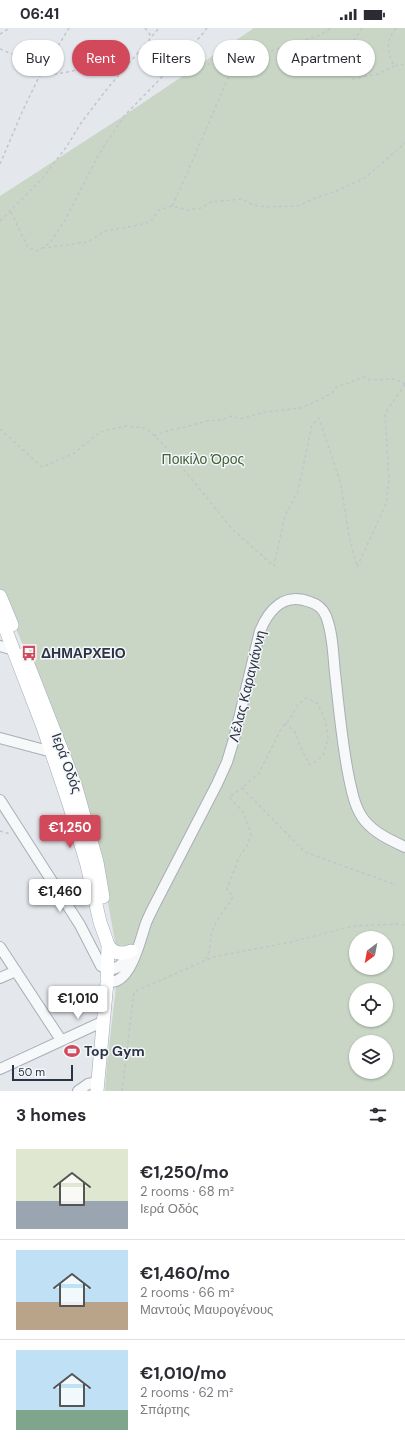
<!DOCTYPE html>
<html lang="en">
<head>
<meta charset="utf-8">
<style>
	:root { --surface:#fff; --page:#f2f2f3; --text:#2b2b33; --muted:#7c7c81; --line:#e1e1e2; --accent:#d1495b }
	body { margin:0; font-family:"DM Sans",sans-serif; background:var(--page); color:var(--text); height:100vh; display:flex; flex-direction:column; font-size:15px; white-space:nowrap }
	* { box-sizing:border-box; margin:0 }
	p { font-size:13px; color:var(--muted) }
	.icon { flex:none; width:22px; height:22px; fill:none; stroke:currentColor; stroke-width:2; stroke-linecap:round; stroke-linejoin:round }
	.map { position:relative; height:1063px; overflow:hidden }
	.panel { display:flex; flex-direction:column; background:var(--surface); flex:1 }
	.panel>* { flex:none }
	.banner { position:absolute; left:12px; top:12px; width:381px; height:36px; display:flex; gap:8px }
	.needle { width:26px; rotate:212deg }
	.fabs { position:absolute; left:349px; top:903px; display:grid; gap:8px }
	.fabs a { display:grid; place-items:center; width:44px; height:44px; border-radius:50%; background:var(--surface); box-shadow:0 1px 3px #0004; font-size:20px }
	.scale { position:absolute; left:12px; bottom:10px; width:61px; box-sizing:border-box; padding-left:4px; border:2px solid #2b3445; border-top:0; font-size:11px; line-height:14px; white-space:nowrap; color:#2b3445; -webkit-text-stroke:3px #f4f6f9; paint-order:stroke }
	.price { position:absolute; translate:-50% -34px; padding:0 9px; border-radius:4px; background:#fff; color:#222; font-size:13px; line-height:26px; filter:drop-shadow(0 1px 2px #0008) }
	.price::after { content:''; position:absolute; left:50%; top:24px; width:12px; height:9px; margin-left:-6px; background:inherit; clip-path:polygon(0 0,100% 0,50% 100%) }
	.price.active { background:var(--accent); color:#fff }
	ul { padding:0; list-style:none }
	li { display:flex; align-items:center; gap:12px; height:100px; padding:0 16px }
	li+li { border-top:1px solid var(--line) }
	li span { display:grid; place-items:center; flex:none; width:112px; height:80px; border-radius:0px; color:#555 }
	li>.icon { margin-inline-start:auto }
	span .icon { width:48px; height:48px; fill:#fffc; stroke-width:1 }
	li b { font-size:17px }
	h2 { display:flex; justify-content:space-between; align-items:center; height:48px; padding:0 16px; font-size:17px }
	.pill { padding:0 14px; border-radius:18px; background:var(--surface); box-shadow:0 1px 3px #0004; font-size:14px; line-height:36px }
	.pill.active { background:var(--accent); color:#fff }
	.status { display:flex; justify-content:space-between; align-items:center; height:28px; padding:0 20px; background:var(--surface); direction:ltr }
	.status svg { height:11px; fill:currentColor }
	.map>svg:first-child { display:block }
	.green { fill:#c9d6c5; fill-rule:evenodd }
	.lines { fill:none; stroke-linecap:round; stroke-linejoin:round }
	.minor-casing { stroke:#a9aeb7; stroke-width:12 }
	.major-casing { stroke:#a3abb8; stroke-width:14 }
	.path { stroke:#c2c5cb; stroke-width:1.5; stroke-dasharray:3 3; stroke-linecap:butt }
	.minor { stroke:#f7f8fa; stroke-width:10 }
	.major { stroke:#fff; stroke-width:13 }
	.labels { text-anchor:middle; stroke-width:3; stroke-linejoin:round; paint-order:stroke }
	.park-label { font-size:14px; fill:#3f6138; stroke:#f4f6f9 }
	.poi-label { font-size:14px; font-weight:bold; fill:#2b3445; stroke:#f4f6f9; text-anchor:start }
	.street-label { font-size:14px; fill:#2b3445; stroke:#f4f6f9 }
</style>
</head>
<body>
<div class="status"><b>06:41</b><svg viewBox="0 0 49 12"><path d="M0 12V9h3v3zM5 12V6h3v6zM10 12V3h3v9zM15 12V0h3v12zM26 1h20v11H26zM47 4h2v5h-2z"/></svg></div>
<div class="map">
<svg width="405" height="1063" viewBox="0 0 405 1063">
	<rect width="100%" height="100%" fill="#e4e7ec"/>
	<path class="green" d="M254 0H405V1063H105L107 1036 116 959V919L104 853 30 634 0 562V168L125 87ZM356 910H386V940H356ZM356 962H386V992H356ZM356 1014H386V1044H356Z"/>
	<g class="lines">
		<defs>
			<path id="minor" d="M0 618 14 622
				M0 710 52 724
				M0 772 80 897 101 938C116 947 125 934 131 922
				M0 919 61 1012
				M0 950 16 943
				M107 954C131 958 140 912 146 895 148 890 151 884 154 878L217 756 227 734 234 711 260 603C269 581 285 564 310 574 317 576 323 581 326 588 333 606 333 626 335 645 339 680 342 716 349 750 352 764 355 781 365 793 375 805 390 812 405 819
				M0 1041 104 993
				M78 1063 88 1056 98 1054"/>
			<path id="major" d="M0 568 12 597
				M0 587 43 699 69 776 87 837 100 894 106 911 108 917 107 954 97 1063
				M24 626 75 756 97 834 103 869
				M108 917C114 926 122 927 131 923"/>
		</defs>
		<use href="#minor" class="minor-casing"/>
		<use href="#major" class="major-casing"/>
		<path class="path" d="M145 0 151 8
			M362 0 342 30 345 42 352 51 378 46 394 38
			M396 0C385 14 387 22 394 38L405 36
			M0 6 10 0
			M145 17 178 30 196 31 207 36 227 37 320 7 331 0
			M0 21 31 34 44 43 56 46 78 42H122
			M0 136 23 82 38 51 69 0
			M172 178 182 157 235 34
			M11 184 28 220 38 223 50 215 65 192 99 126 125 87 162 49 178 30 200 9 207 0
			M0 193 42 151 67 118 81 95 107 61 159 0
			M42 220 88 214 105 203 139 197 151 193 159 182 172 178 187 182 201 180 211 174 242 171 253 177 267 179 298 178 313 171 339 162 366 149 405 115
			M0 401 42 439 73 426 100 404 126 398 146 400 164 417 233 502 274 538 285 488 298 463 312 397 319 390 341 456 348 503 357 539 386 476 389 452 385 386 405 356
			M154 408 170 402 186 399 206 393 221 392 232 388 240 391 265 384 301 380 325 369 333 364 337 358 344 357 363 349 370 352 395 351 405 356
			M285 695 295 704 302 722 310 737 323 728 328 710 326 695 318 676 306 670 298 676 290 691 282 699 259 745 242 760 305 824 396 857
			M0 803 10 806
			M205 931C212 924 209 913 212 904 216 891 226 880 233 869L227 861 239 829 247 818 251 807 244 785 229 769 242 760
			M122 1063 134 964 213 929 291 914 353 898 399 896 405 897"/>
		<use href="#minor" class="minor"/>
		<use href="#major" class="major"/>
	</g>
	<defs>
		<symbol id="bus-bare" viewBox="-9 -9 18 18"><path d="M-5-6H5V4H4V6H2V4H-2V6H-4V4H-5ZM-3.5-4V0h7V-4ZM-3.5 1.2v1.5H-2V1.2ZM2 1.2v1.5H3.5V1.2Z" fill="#d1495b" stroke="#f4f6f9" stroke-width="2.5" paint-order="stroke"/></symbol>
		<symbol id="stadium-bare" viewBox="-9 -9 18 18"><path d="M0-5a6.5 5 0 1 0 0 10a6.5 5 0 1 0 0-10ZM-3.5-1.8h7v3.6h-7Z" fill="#d1495b" stroke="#f4f6f9" stroke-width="2.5" paint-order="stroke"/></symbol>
	</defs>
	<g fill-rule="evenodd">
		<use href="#bus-bare" x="18" y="614" width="22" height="22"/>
		<use href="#stadium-bare" x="61" y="1012" width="22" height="22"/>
	</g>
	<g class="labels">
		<g class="park-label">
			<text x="203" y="436">Ποικίλο Όρος</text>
		</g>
		<g class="poi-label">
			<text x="41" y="630">ΔΗΜΑΡΧΕΙΟ</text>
			<text x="84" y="1028">Top Gym</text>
		</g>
		<g class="street-label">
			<text transform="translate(247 658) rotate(-76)" y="5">Λέλας Καραγιάννη</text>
			<text transform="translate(67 735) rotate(70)" y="5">Ιερά Οδός</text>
		</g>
	</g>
</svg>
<div class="fabs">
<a><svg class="needle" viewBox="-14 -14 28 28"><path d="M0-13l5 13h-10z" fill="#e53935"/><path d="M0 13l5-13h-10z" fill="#7c7c81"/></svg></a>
<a><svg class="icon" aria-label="locate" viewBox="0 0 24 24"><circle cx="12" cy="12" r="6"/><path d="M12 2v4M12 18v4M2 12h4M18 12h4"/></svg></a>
<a><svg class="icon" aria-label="layers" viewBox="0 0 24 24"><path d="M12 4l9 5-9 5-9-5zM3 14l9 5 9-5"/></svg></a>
</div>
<div class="scale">50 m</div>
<b class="price active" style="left:70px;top:821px">€1,250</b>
<b class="price" style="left:60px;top:885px">€1,460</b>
<b class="price" style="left:78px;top:992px">€1,010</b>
<div class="banner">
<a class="pill">Buy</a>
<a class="pill active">Rent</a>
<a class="pill">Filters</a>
<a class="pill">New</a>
<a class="pill">Apartment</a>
</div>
</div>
<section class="panel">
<h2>3 homes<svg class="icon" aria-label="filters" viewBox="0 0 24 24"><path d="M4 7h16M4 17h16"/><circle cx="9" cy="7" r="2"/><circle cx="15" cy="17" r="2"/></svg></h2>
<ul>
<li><span style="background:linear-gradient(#dfe7d0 65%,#9aa5b1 0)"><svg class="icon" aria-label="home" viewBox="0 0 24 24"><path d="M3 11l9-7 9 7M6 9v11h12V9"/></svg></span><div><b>€1,250/mo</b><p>2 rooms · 68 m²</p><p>Ιερά Οδός</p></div></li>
<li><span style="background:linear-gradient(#bfe0f5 65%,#b9a48a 0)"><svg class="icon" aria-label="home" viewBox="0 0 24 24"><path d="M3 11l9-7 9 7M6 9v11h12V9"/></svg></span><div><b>€1,460/mo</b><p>2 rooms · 66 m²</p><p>Μαντούς Μαυρογένους</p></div></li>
<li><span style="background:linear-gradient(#bfe0f5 75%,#7fa58c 0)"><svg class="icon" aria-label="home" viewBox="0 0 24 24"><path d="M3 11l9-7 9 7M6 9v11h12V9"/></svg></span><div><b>€1,010/mo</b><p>2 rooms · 62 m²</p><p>Σπάρτης</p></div></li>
</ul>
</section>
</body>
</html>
